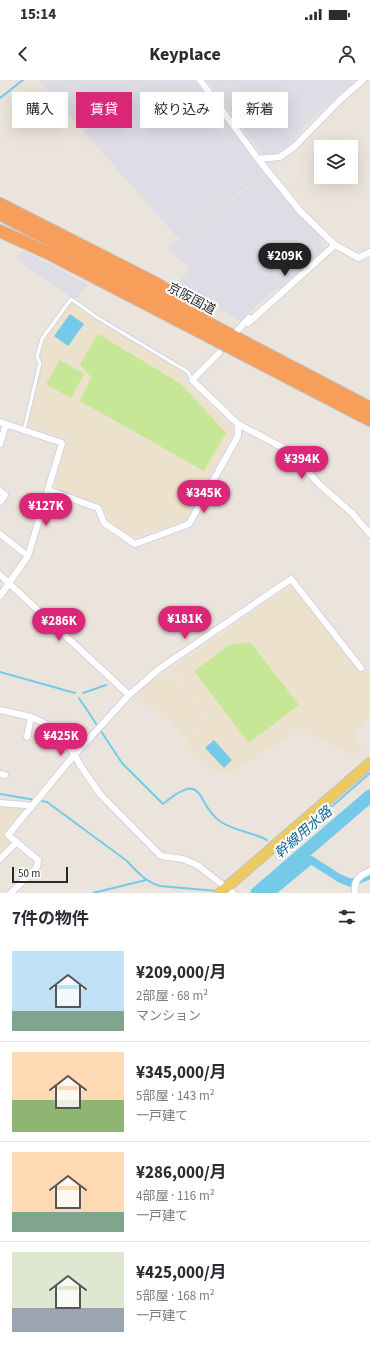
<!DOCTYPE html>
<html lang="ja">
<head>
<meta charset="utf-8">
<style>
	:root { --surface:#fff; --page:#f7f7f7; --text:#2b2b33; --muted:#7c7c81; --line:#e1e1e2; --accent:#db2777 }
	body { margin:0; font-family:"Source Sans 3","Noto Sans JP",sans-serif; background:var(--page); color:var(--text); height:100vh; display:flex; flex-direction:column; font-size:15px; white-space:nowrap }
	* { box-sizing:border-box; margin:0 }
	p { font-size:13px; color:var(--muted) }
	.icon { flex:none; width:22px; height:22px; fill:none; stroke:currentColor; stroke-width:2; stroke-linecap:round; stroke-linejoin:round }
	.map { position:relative; height:813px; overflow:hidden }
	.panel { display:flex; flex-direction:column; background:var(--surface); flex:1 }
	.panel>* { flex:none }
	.banner { position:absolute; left:12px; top:12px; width:346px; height:36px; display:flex; gap:8px }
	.tools { position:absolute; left:314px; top:60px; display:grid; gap:8px }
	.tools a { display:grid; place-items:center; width:44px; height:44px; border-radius:0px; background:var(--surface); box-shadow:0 4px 16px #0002; font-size:20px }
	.scale { position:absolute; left:12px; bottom:10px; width:56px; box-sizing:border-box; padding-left:4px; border:2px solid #292929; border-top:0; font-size:11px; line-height:14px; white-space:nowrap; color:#292929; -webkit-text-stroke:3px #fff; paint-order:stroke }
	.price { position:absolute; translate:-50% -34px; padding:0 9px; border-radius:14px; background:var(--accent); color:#fff; font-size:13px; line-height:26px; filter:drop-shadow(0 1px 2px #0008) }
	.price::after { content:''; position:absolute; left:50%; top:24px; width:12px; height:9px; margin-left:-6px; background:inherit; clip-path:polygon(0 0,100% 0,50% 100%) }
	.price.current { background:#222; color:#fff }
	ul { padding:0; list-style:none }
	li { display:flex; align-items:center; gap:12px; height:100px; padding:0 12px }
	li+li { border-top:1px solid var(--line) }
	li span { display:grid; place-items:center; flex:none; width:112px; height:80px; border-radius:0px; color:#555 }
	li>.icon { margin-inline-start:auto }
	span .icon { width:48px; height:48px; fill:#fffc; stroke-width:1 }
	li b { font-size:17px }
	h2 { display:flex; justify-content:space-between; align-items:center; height:48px; padding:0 12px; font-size:17px }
	.pill { padding:0 14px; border-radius:0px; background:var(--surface); box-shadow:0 4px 16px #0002; font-size:14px; line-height:36px }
	.pill.current { background:var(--accent); color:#fff }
	.status { display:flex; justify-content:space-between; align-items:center; height:28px; padding:0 20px; background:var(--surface); direction:ltr }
	.status svg { height:11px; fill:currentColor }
	header { display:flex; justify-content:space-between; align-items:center; height:52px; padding:0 12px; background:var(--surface); font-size:18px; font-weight:700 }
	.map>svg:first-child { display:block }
	.industrial { fill:#dedce4 }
	.education { fill:#ece1cc }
	.pitch { fill:#c5e796 }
	.water { fill:#73cae9 }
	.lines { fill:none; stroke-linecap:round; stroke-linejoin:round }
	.stream { stroke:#73cae9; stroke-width:2 }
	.canal { stroke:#73cae9; stroke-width:8 }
	.river { stroke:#73cae9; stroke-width:13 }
	.lane-casing { stroke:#d1d4e2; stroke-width:5 }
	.street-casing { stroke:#d1d4e2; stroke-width:8 }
	.primary-casing { stroke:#c3c3c3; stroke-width:12 }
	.highway-casing { stroke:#c3c3c3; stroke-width:14 }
	.lane { stroke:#fff; stroke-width:3 }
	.street { stroke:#fff; stroke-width:6 }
	.primary { stroke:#ebca61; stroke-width:10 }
	.highway { stroke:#f79e5a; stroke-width:12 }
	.labels { text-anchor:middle; stroke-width:4; stroke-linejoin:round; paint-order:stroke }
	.street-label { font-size:13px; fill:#292929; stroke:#fff }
	.water-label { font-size:14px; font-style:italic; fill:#136894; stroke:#fff }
</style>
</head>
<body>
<div class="status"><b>15:14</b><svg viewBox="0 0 49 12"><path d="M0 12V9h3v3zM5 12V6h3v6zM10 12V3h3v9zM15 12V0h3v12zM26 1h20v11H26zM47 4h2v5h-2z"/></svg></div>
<header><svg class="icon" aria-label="back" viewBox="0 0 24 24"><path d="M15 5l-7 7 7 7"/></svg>Keyplace<svg class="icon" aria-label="person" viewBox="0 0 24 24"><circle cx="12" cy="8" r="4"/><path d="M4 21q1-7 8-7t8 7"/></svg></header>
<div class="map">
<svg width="370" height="813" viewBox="0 0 370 813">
	<rect width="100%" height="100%" fill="#ebe4dc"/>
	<path class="industrial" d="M38 0H194L265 92 179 159Z
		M207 0H356L307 43 288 66 277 73 264 74 260 71Z
		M265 94 318 153 323 170 281 208 274 210 240 241 177 205 190 188 167 169Z
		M22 170 87 204 75 220 16 179Z"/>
	<path class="education" d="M73 223 187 295 186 302 232 347 233 352 186 440 133 458 110 443 100 428 59 412 56 408V399L68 359 27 345 42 283 39 275 44 259 69 224Z
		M291 505 362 592 370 591V637L352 655 363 667 354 675 307 654 301 648 231 693 219 694 184 660 207 636 172 589Z
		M171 590 206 636 185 657 140 616 139 611 155 596 163 597Z
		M0 725 25 727 3 756 11 763 0 773Z"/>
	<path class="pitch" d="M98 254 181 304 226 353 204 391 80 321 91 297 80 284Z
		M60 280 84 294 71 318 46 304Z
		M250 562 299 625 249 663 194 591 229 565Z"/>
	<path class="water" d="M70 234 84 244 68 266 54 256Z
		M214 660 232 680 224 688 205 668Z"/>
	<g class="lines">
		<path class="stream" d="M0 18 23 0
			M0 592 75 613
			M83 613 106 605
			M79 618 122 683 163 724C207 688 194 724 221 742 235 751 252 752 267 760
			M0 714 47 722 127 781C137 792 146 802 160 806L217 811
			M280 772 370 693
			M93 813 146 800"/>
		<path class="canal" d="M271 813 311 780 339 798 351 803 370 795"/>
		<path class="river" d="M257 813 370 716"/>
		<defs>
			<path id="lane" d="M24 350 40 283 37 277 42 259 71 219 98 238 188 292 190 296"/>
			<path id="street" d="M200 0 258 79 300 131 335 165 359 178 370 172
				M258 79 280 77 294 67 340 20 363 0
				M248 243 335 165
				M237 251 249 238
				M0 342 62 363 28 476 0 516
				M238 344 289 371 320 405 352 433 370 454
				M0 364 6 344
				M48 410 98 428 104 443 135 464 189 444 238 356V344L192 300 219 273
				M0 411 5 415 0 422
				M0 454 28 476
				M0 495 129 615
				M0 630 31 637 42 642 58 653 72 670 80 685 100 714 161 776 183 779 197 785 233 813
				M27 657 31 637
				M0 694 5 695
				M0 723 26 725 31 727
				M0 779 17 762
				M11 813 37 787 38 780 8 755 75 674 129 615 159 589 291 499 361 588
				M355 813C354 800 358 796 370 791"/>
			<path id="primary" d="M220 813 370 683"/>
			<path id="highway" d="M0 124 155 203 206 233
				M0 134 370 328
				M0 151 50 174 370 340"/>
		</defs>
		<use href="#lane" class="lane-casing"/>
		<use href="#street" class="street-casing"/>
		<use href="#primary" class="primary-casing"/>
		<use href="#highway" class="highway-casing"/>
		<use href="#lane" class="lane"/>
		<use href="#street" class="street"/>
		<use href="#primary" class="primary"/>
		<use href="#highway" class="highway"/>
	</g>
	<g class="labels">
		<g class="street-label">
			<text transform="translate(192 218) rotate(28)" y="5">京阪国道</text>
		</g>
		<g class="water-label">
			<text transform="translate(303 752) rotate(-41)" y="5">幹線用水路</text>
		</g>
	</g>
</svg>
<div class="tools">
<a><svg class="icon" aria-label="layers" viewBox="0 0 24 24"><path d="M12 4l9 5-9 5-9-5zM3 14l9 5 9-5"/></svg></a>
</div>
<div class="scale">50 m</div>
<b class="price current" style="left:285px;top:197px">¥209K</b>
<b class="price" style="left:302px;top:400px">¥394K</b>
<b class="price" style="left:204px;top:434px">¥345K</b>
<b class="price" style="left:46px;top:447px">¥127K</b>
<b class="price" style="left:185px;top:560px">¥181K</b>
<b class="price" style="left:59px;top:562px">¥286K</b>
<b class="price" style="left:61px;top:677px">¥425K</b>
<div class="banner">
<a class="pill">購入</a>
<a class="pill current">賃貸</a>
<a class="pill">絞り込み</a>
<a class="pill">新着</a>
</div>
</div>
<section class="panel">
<h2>7件の物件<svg class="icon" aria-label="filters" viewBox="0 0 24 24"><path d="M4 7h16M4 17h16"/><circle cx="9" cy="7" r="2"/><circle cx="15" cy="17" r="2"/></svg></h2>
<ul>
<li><span style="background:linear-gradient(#bfe0f5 75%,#7fa58c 0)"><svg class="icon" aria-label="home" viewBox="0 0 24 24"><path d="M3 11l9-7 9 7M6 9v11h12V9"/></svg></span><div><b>¥209,000/月</b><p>2部屋 · 68 m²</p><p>マンション</p></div></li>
<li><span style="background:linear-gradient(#ffd9b3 60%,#8fb573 0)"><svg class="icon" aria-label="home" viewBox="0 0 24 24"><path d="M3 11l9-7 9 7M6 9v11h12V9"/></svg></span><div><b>¥345,000/月</b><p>5部屋 · 143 m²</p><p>一戸建て</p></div></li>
<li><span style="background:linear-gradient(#ffd9b3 75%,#7fa58c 0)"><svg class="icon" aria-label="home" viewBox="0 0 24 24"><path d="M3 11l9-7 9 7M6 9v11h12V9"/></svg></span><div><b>¥286,000/月</b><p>4部屋 · 116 m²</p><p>一戸建て</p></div></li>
<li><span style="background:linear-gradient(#dfe7d0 70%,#9aa5b1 0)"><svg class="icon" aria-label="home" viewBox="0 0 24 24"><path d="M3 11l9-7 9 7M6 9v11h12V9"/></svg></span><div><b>¥425,000/月</b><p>5部屋 · 168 m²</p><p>一戸建て</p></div></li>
</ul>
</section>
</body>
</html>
